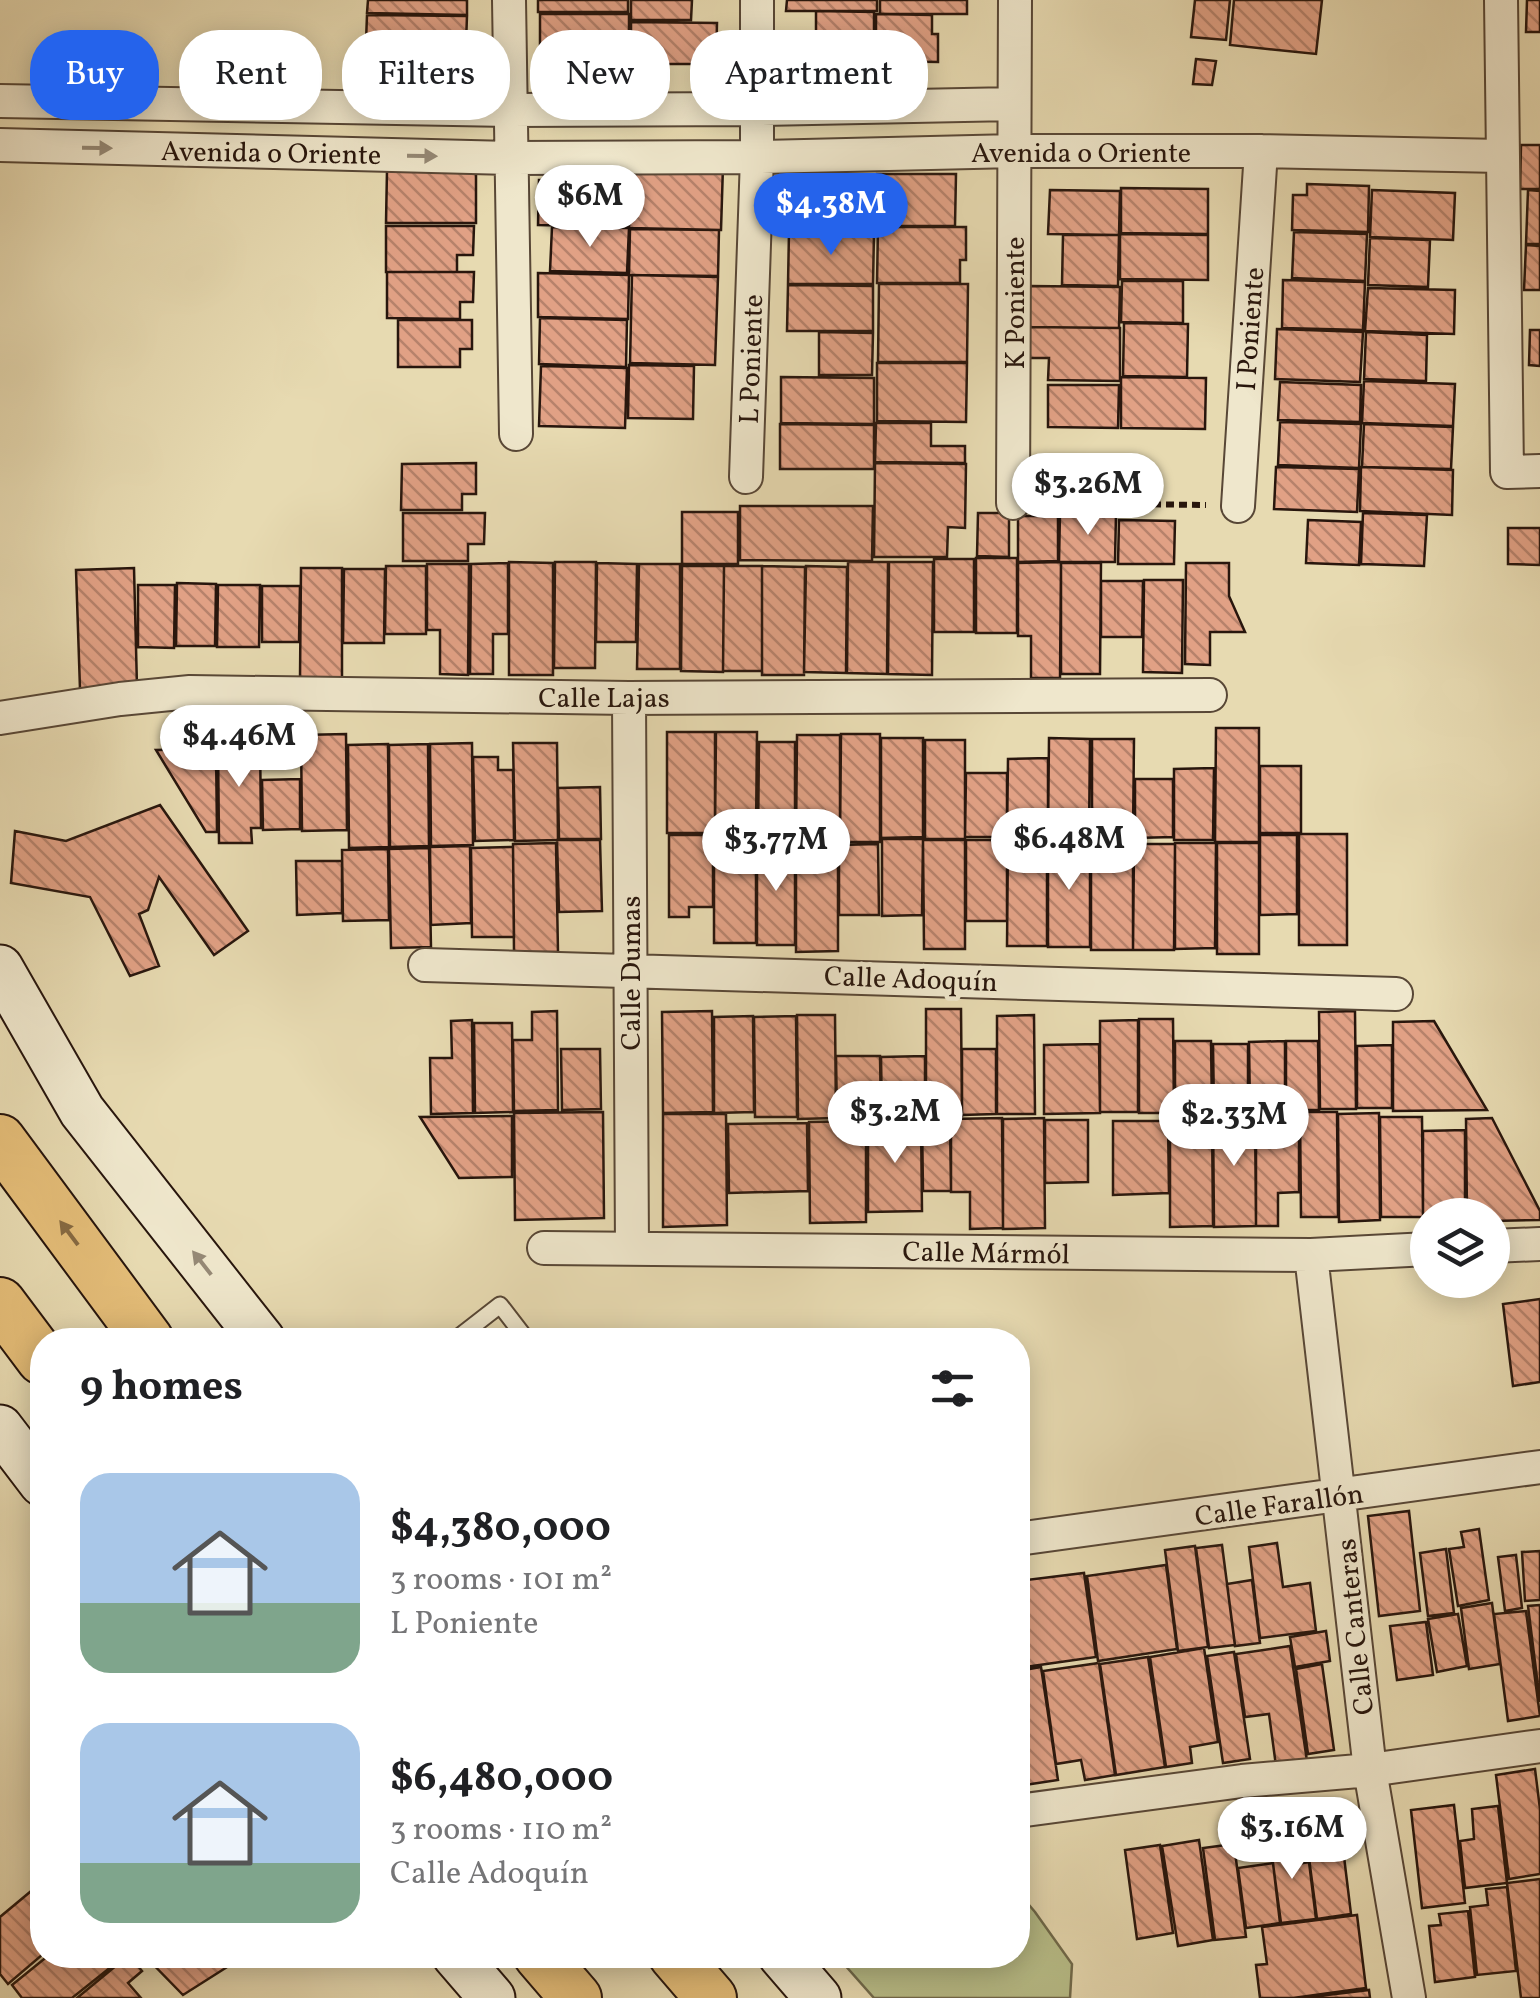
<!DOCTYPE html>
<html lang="en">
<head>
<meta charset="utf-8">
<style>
	:root { --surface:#fff; --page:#f6f6f6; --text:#202124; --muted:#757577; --accent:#2563eb }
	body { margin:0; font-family:Vollkorn,serif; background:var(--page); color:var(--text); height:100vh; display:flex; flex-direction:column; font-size:38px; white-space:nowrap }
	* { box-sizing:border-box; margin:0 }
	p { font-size:32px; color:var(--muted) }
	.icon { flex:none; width:55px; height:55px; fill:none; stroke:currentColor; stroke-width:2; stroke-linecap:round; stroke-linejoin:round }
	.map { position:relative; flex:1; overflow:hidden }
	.drawer { position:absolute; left:30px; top:1328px; width:1000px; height:640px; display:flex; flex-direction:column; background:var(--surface); border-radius:40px; box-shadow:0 5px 25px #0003 }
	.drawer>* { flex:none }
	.top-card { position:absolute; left:30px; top:30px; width:1000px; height:90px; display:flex; gap:20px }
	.controls { position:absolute; left:1410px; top:1198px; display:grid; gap:20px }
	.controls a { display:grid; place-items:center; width:100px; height:100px; border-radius:50%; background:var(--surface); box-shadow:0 5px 25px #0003; font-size:50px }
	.price { position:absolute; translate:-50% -85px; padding:0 22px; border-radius:35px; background:#fff; color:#222; font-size:32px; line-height:65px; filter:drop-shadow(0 2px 5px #0008) }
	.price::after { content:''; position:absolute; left:50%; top:60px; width:30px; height:22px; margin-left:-15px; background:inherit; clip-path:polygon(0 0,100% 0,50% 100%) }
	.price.selected { background:var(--accent); color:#fff }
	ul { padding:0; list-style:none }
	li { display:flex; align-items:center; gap:30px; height:250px; padding:0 50px }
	li span { display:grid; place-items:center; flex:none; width:280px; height:200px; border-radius:30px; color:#555 }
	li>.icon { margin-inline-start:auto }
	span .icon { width:120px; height:120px; fill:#fffc; stroke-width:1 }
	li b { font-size:42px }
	h2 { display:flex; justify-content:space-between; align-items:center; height:120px; padding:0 50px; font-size:42px }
	.tag { padding:0 35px; border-radius:40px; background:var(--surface); box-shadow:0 5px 25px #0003; font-size:35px; line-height:90px }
	.tag.selected { background:var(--accent); color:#fff }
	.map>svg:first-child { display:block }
	.pitch { fill:#b8be89; stroke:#706a4b; stroke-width:2.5 }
	.building { fill:url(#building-back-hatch); stroke:#28160d; stroke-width:2.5 }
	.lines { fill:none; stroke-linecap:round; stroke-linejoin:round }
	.lane-casing { stroke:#584736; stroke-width:19 }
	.street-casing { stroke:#584736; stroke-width:36 }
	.secondary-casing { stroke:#28160d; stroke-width:49 }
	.primary-casing { stroke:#28160d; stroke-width:54 }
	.path { stroke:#28160d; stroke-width:6; stroke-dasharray:8 5; stroke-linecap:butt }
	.lane { stroke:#efe7cc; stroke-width:15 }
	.street { stroke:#efe7cc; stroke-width:32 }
	.secondary { stroke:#efe7cc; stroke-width:45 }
	.primary { stroke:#e4bd78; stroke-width:50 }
	.oneway { fill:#958976 }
	.oneway2 { fill:#866a42 }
	.labels { text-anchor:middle; stroke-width:9; stroke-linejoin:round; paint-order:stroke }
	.street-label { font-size:28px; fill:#28160d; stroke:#efe7cc }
</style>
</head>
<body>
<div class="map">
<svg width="1540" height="1998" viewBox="0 0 1540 1998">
	<defs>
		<pattern id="building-back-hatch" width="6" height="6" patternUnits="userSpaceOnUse" patternTransform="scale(2.5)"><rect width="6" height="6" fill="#e1a185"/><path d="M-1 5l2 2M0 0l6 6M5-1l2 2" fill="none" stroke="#b6826b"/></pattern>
	</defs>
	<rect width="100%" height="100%" fill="#e7dab1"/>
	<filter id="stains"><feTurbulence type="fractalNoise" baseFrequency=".002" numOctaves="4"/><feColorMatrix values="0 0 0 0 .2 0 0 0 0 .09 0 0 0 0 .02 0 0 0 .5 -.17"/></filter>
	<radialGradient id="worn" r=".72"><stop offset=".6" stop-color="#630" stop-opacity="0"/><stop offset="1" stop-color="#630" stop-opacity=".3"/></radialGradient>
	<path class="pitch" d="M1018 1892 1035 1912 1072 1964 1070 1998H874L836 1955H1018Z"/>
	<path class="building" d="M368 0H467V15L367 13Z
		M538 0H628V12H538Z
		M631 0H692L691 20H631Z
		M787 0H877V11H786Z
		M880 0H967V14H880Z
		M1195 0H1230L1226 40 1191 37Z
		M1234 0H1322L1316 54 1230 45Z
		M1527 0H1540V32H1526Z
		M816 11 874 12V63H816Z
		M540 14H629V63H540Z
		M876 14 932 15V34H938V62L876 61Z
		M367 15 467 16 465 70 365 68Z
		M631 22 717 23 716 64H631Z
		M1196 59 1216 61 1212 85 1193 84Z
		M1521 145H1540V189H1520Z
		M631 164 723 166 721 230 629 228Z
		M387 170 476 171V223H386Z
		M788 174 875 175 874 231H787Z
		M877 174H956L955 226H877Z
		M539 180 630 182 628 227 538 225Z
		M1307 184 1369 186 1368 232 1292 230 1293 195H1307Z
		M1121 188 1208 189V234L1121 233Z
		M1050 190 1120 191 1119 235 1048 234Z
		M1372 190 1455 193 1453 240 1370 237Z
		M1528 190 1540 191V244H1526Z
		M386 226H474L473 255H457V272H386Z
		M552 227 629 228 627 273 550 271Z
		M878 227H966V260H960V283H877Z
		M630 229 719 230 718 276 629 275Z
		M789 232 874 233 873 284H788Z
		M1294 232 1367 234 1365 281 1292 278Z
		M1120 234 1208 235V280L1120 279Z
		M1063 235H1119L1118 286 1062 285Z
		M1370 238 1430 240 1428 287 1368 285Z
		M1526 245 1540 246V290H1524Z
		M387 272H474L473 302H460V319L387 318Z
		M538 273 629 275 628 319 538 317Z
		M632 275 718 277 715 365 630 363Z
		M1283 280 1365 282 1363 330 1282 328Z
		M1122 281H1183V323L1121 322Z
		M879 284H968L967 362H878Z
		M788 285 873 286V331H787Z
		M1030 286 1120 287 1119 328 1029 327Z
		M1368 288 1455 290 1454 334 1365 331Z
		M540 318 627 320 626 367 539 364Z
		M398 320H472V349H460V367H398Z
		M1124 323 1188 324 1187 377 1123 376Z
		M1029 327 1120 328V381L1048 380 1049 358H1028Z
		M1277 329 1363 332 1360 382 1275 379Z
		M1530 330H1540V366L1529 365Z
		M819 332 873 333 872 375H819Z
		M1366 332 1427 335 1426 381 1364 379Z
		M877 363H967L966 422 877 421Z
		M629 365 694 366 693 419 628 418Z
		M541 366 627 368 625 428 539 426Z
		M781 377 874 378V424L781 423Z
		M1121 377 1206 378 1205 429 1121 428Z
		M1364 381 1455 384 1453 426 1362 423Z
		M1280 382 1361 385 1360 422 1278 420Z
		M1048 385H1119L1118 428 1048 427Z
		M1280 422 1361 424 1359 468 1278 465Z
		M876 423H931V446H965V463L875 462Z
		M780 424 874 425V469H780Z
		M1364 424 1453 427 1451 469 1362 467Z
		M476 463V494H462V510H401L402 464Z
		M875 463 966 464 965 528 948 527 947 557H874Z
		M1276 467 1359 469 1357 512 1274 509Z
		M1361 467 1453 470 1452 515 1360 511Z
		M740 506H873L872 561 740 560Z
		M682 512H738V564H682Z
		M403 513H485L484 544H468V561H403Z
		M978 513H1009V557L977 556Z
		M1060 513H1116L1115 562H1059Z
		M1363 513 1427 515 1424 566 1361 564Z
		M1018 516H1058V561L1018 562Z
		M1119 520 1175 521 1174 564H1118Z
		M1308 520 1361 522 1359 565 1306 563Z
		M1508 528H1540V565L1508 564Z
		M976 558H1017V633H976Z
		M934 559H974V632H934Z
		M509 562 553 563V675H509Z
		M555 562H596L595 668H554Z
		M848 562H888L887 674 847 673Z
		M889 562H933L932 675 888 674Z
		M1061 562 1060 678H1031V636H1018V563Z
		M508 563V634H493V674H470L471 564Z
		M597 563 637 564 636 642H596Z
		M1061 563H1101L1100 674H1061Z
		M1186 563H1229V596L1245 632H1210V665L1185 664Z
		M427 564H469L468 675 440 674V630H427Z
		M639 564H680V669H637Z
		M386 566H426V634H385Z
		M682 566H724L723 672 681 671Z
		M724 566H762V671H723Z
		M762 566 805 567 804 675H762Z
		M806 566 847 567 846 673 804 672Z
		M134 568 137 687 80 689 76 570Z
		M301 568H342V679H300Z
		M344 569H385L384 643H343Z
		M1144 580H1183L1182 673 1143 672Z
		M1101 581H1143L1142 637H1101Z
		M177 583 216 584 215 646H176Z
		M138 585H175L174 648 138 647Z
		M218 585H260L259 647H217Z
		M262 586H300L299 642H262Z
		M1216 728H1259V842H1215Z
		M667 732H715V833H667Z
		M716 732H757L756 832H715Z
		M346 734 347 830 302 831 301 735Z
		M841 734H880V842H840Z
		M797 735H840V840H796Z
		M237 738H260L261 828H251L252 843H219L218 744H238Z
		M881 738H923V837L881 838Z
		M1049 738 1090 739 1089 836H1048Z
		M1092 739H1134L1133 836H1092Z
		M925 740H965V839H925Z
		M759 742H795V839L758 840Z
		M472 743 473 845 431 846 430 744Z
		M513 743H557L558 840 515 841Z
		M388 744 389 847 349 848 348 745Z
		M428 744 429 846 390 847 389 745Z
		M216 749 217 832H206L156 750Z
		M473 757H498V770H513L514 840 475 841Z
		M1048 758V836H1007L1008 759Z
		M1260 766H1301V833H1260Z
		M1214 768 1213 840H1174V769Z
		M966 773H1007V837H965Z
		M300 779V829L263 830 262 780Z
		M1135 779H1173V837L1135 838Z
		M600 787 601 839H559L558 788Z
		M160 805 248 931 214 955 159 877 148 910 139 914 159 966 130 976 90 897 11 883 15 831 66 841Z
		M714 834H756V943H714Z
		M1299 834H1347V945H1299Z
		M669 835H713V907H689V917H669Z
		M1260 835H1297V914L1260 915Z
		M1008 838H1047V946H1007Z
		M1090 838V947H1048V839Z
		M882 839H923L922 915 882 916Z
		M1091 839H1133V950H1091Z
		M557 840H600L602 911 559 912Z
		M923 840H965V949H924Z
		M966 840H1007V921H966Z
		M556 843 558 952H514L513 844Z
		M796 843H838V951L796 952Z
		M1175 843H1216L1215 948 1175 949Z
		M1217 843H1259V954H1217Z
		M757 844H795V945H757Z
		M878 844 879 915H839V845Z
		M1134 844H1175L1174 950H1133Z
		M470 846 471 923 431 925 430 847Z
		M513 847 514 937H472L471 848Z
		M429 848 431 947 391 948 389 849Z
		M388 849 389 920 343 921 342 850Z
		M296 861H342V913L297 915Z
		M926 1009H961L962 1116 926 1117Z
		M557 1011 558 1110 514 1111 513 1040H532V1012Z
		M712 1011 713 1112 663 1113 662 1012Z
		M1355 1011 1356 1109H1320L1319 1012Z
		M797 1015H835L836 1118 798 1119Z
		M1034 1015 1035 1114H997V1016Z
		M753 1016 754 1112 714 1113V1017Z
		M796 1016 797 1117H755L754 1017Z
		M1139 1019H1173L1174 1113H1139Z
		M472 1020 473 1113 431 1114 430 1058H452L451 1021Z
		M1138 1020V1112H1100V1021Z
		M1434 1021 1487 1110 1393 1111V1022Z
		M474 1023H512L513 1112 475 1113Z
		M1175 1041H1211L1212 1110H1175Z
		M1285 1041V1109H1250L1249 1042Z
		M1286 1041H1318L1319 1110H1286Z
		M1099 1044 1100 1113 1044 1114V1045Z
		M1213 1044H1248V1109L1214 1110Z
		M1392 1045V1108H1357V1046Z
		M561 1049H600L601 1109 562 1110Z
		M962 1049H996V1114L962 1115Z
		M836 1056H880L881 1115 837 1116Z
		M925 1056V1114L882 1115 881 1057Z
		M1255 1111 1256 1226 1214 1227 1213 1112Z
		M603 1112 604 1218 515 1220 514 1113Z
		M1300 1112H1337L1338 1217H1301Z
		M1256 1113H1299V1192L1278 1193V1226H1256Z
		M1379 1113 1380 1220 1339 1222 1338 1114Z
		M663 1114H726L727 1225 663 1227Z
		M512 1116V1177L459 1178 420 1117Z
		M1212 1117 1213 1226 1170 1227V1118Z
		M1380 1117H1422L1423 1217H1381Z
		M1002 1118 1003 1228 970 1229V1192H951V1119Z
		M1044 1118 1045 1228 1003 1229V1119Z
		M1492 1118 1540 1211V1220L1492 1221V1215H1467L1466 1119Z
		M921 1119 922 1211 868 1212V1120Z
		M950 1119 951 1191H923L922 1120Z
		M1045 1120H1088V1182L1045 1183Z
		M866 1121V1222L810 1223 809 1122Z
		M1113 1121H1168L1169 1193 1113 1195Z
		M807 1123 808 1191 729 1193 728 1124Z
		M1465 1130V1215H1428V1221H1423V1131Z
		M1540 1299V1382L1513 1386 1503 1304Z
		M1409 1511 1420 1611 1379 1616 1368 1516Z
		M1479 1529 1489 1600 1458 1606 1449 1549 1464 1547 1461 1532Z
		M1277 1543 1283 1587 1310 1583 1316 1631 1260 1638 1249 1547Z
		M1222 1545 1235 1645 1209 1648 1196 1548Z
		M1195 1546 1208 1647 1178 1651 1165 1550Z
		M1446 1549 1454 1613 1428 1616 1420 1553Z
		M1540 1551V1600L1525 1601 1522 1552Z
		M1516 1555 1522 1608 1505 1611 1498 1557Z
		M1166 1565 1177 1649 1098 1661 1087 1576Z
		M1084 1573 1096 1657 1018 1668V1581Z
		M1252 1580 1260 1643 1235 1646 1227 1584Z
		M1492 1603 1500 1664 1469 1669 1461 1608Z
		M1540 1605V1702L1528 1606Z
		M1526 1611 1540 1716 1508 1721 1494 1614Z
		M1458 1614 1467 1666 1437 1672 1428 1619Z
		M1426 1622 1433 1675 1397 1680 1390 1626Z
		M1326 1631 1330 1661 1295 1667 1290 1637Z
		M1290 1646 1307 1761 1276 1766 1269 1714 1245 1717 1236 1654Z
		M1204 1648 1218 1742 1190 1747 1192 1763 1166 1767 1150 1657Z
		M1234 1652 1250 1759 1223 1763 1207 1656Z
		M1148 1657 1165 1767 1116 1775 1100 1664Z
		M1099 1663 1115 1775 1085 1780 1081 1760 1056 1764 1043 1671Z
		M1322 1664 1334 1750 1308 1754 1296 1669Z
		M1041 1667 1058 1780 1018 1786V1671Z
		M1535 1769 1540 1809V1874L1509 1879 1496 1775Z
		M1454 1805 1465 1903 1422 1908 1411 1810Z
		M1498 1806 1507 1883 1465 1888 1460 1841 1474 1839 1472 1809Z
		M1340 1824 1351 1914 1317 1919 1305 1828Z
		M1288 1832 1292 1865 1309 1862 1316 1919 1281 1923 1269 1834Z
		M1199 1840 1213 1940 1178 1946 1162 1846Z
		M1234 1844 1246 1937 1215 1940 1203 1848Z
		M1160 1845 1173 1933 1137 1939 1125 1850Z
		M1273 1863 1280 1923 1246 1928 1238 1868Z
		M1540 1879V1998H1521L1507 1883Z
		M42 1882V1955L8 1984 0 1974V1917Z
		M1507 1887 1516 1971 1477 1975 1470 1907 1488 1905 1486 1889Z
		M1468 1911 1475 1977 1435 1982 1429 1926 1441 1925 1439 1914Z
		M1357 1915 1366 1988 1293 1998H1260L1256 1965 1267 1964 1262 1927Z
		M49 1955H126L72 1998H22L12 1985Z
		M129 1955 142 1971 128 1983 141 1998H77Z
		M144 1955H246L183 1995Z
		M1369 1990 1370 1998H1302Z"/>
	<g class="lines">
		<defs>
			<path id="lane" d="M455 1340 500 1305 527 1340"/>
			<path id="street" d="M509 0 516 434
				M1501 0 1507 472 1540 471
				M0 101 510 110 757 109 1014 104
				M0 145 512 158 757 157 1015 151H1261L1501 156
				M746 477 757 157V0
				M1013 503 1015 0
				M1238 506 1261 151
				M629 698 632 1249
				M0 718 120 699 190 692 629 698 1210 695
				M425 965 1396 994
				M1492 1246 1540 1244
				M544 1248 1311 1255 1428 1249
				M1311 1255 1370 1770 1409 1998
				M1018 1539 1540 1467
				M1018 1811 1242 1781 1370 1770 1540 1746"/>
			<path id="secondary" d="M0 968 82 1111 262 1340
				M0 1428 42 1483
				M455 1955 492 1998
				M781 1955 818 1998"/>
			<path id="primary" d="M0 1140 148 1340
				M0 1303 42 1359
				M539 1955 576 1998
				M674 1955 711 1998"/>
		</defs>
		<use href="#lane" class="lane-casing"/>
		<use href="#street" class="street-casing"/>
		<use href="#secondary" class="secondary-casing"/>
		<use href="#primary" class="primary-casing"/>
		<path class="path" d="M1049 503 1206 505"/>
		<use href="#lane" class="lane"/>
		<use href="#street" class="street"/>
		<use href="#secondary" class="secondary"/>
		<use href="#primary" class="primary"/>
	</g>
	<defs><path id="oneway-solid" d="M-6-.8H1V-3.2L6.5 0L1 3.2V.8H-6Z" transform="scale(2.5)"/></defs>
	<g class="oneway">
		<use href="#oneway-solid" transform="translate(97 148) rotate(1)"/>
		<use href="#oneway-solid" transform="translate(422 156) rotate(1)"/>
		<use href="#oneway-solid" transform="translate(202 1263) rotate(-128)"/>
	</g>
	<use class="oneway2" href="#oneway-solid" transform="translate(69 1233) rotate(-127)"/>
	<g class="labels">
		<g class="street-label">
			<text transform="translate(271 152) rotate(1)" y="10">Avenida o Oriente</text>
			<text x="1081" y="162">Avenida o Oriente</text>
			<text transform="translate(1014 303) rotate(-90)" y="10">K Poniente</text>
			<text transform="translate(1249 329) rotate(-86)" y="10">I Poniente</text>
			<text transform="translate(750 359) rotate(-88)" y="10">L Poniente</text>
			<text x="604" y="707">Calle Lajas</text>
			<text transform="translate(630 973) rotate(-90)" y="10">Calle Dumas</text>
			<text transform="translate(911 978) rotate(2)" y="10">Calle Adoquín</text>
			<text transform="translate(986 1252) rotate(1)" y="10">Calle Mármól</text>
			<text transform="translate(1279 1504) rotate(-8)" y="10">Calle Farallón</text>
			<text transform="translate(1354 1627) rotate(-96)" y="10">Calle Canteras</text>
		</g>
	</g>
	<rect width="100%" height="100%" filter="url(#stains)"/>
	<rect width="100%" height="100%" fill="url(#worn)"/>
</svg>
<div class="controls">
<a><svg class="icon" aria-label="layers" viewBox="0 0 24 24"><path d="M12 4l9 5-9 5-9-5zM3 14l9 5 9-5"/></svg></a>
</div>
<b class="price" style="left:590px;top:250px">$6M</b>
<b class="price selected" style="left:831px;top:258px">$4.38M</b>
<b class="price" style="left:1088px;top:538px">$3.26M</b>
<b class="price" style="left:239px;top:790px">$4.46M</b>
<b class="price" style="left:1069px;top:893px">$6.48M</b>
<b class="price" style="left:776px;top:894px">$3.77M</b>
<b class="price" style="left:895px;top:1166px">$3.2M</b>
<b class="price" style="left:1234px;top:1169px">$2.33M</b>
<b class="price" style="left:1292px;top:1882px">$3.16M</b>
<div class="top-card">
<a class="tag selected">Buy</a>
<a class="tag">Rent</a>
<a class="tag">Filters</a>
<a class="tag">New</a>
<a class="tag">Apartment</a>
</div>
<section class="drawer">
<h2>9 homes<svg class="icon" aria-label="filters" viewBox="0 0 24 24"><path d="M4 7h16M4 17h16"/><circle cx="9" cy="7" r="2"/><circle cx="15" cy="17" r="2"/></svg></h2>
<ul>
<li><span style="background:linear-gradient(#a9c7e8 65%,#7fa58c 0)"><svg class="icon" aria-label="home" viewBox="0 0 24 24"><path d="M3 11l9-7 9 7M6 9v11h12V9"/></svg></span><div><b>$4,380,000</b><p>3 rooms · 101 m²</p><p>L Poniente</p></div></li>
<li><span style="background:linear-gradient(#a9c7e8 70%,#7fa58c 0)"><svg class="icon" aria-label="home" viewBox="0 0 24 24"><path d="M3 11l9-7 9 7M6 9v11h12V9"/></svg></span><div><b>$6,480,000</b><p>3 rooms · 110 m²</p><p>Calle Adoquín</p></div></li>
</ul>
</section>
</div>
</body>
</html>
